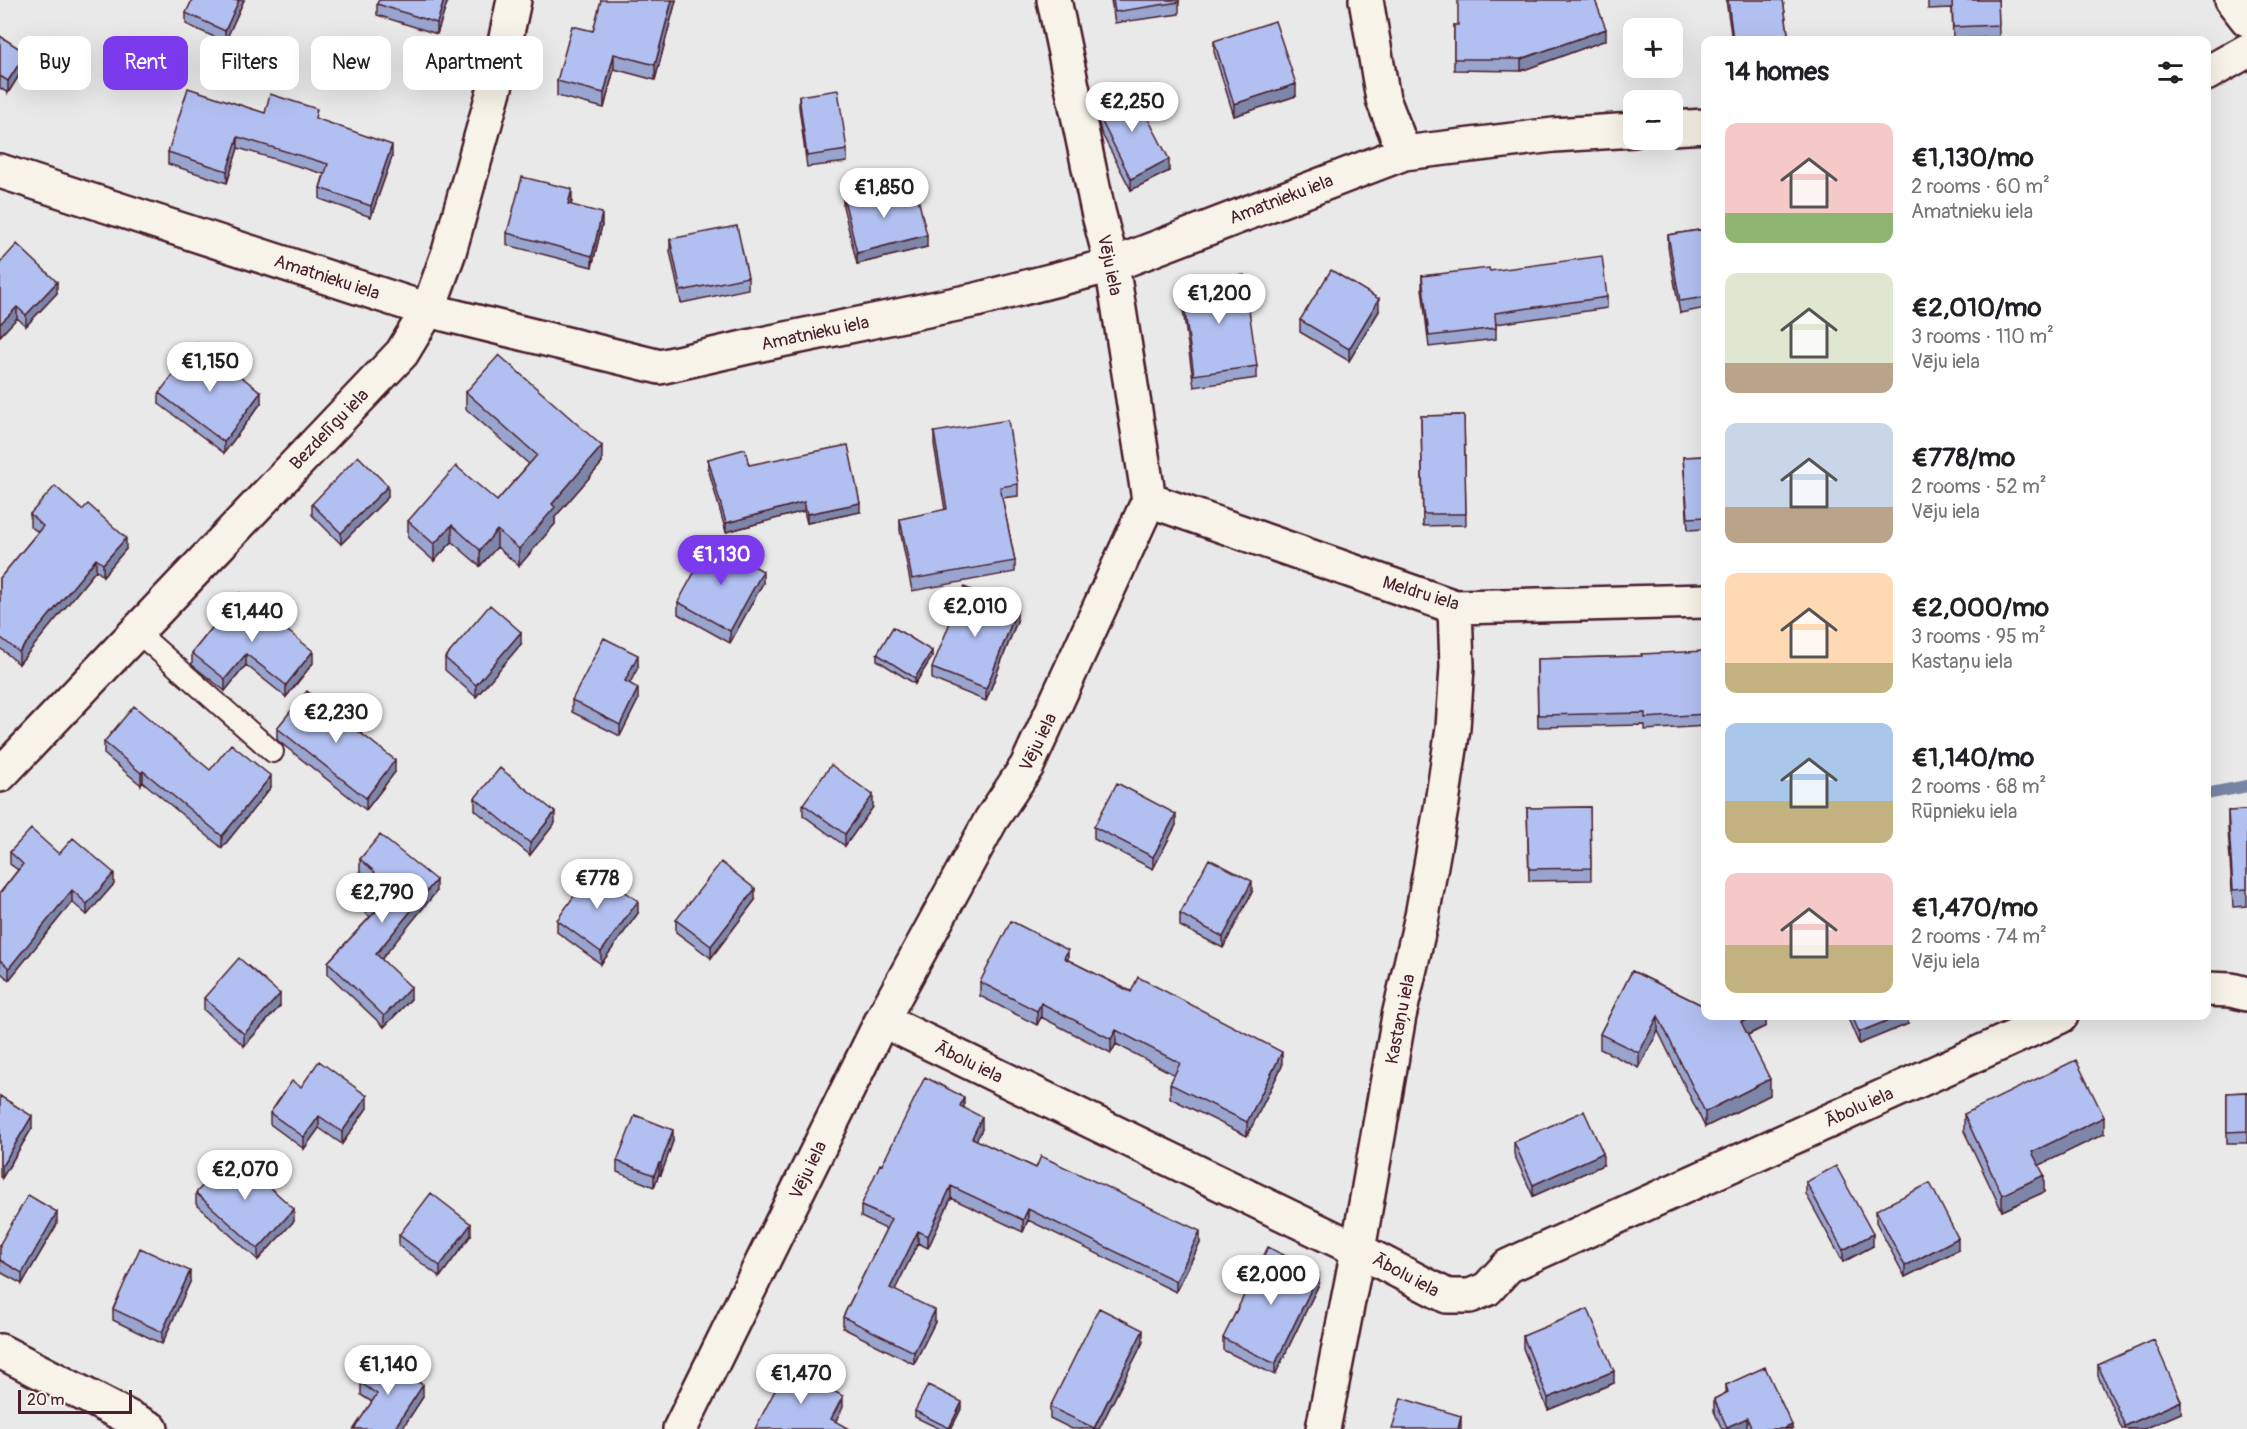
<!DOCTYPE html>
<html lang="en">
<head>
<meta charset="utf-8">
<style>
	:root { --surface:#fff; --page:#f2f2f2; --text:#202124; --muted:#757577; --accent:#7c3aed }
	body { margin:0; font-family:Pangolin,sans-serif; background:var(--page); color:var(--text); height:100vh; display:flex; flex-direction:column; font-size:22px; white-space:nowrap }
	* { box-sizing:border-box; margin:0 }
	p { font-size:20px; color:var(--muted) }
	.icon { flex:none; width:33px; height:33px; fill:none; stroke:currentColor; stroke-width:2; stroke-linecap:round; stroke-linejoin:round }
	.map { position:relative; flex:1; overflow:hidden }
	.panel { position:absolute; left:1701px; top:36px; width:510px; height:984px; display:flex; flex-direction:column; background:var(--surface); border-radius:12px; box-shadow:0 6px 24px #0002 }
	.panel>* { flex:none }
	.top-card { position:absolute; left:18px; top:36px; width:570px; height:54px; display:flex; gap:12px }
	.buttons { position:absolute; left:1623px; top:18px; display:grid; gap:12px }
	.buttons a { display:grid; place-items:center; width:60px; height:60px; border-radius:12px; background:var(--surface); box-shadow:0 6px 24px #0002; font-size:30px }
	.scale { position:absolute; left:18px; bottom:15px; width:114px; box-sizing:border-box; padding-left:6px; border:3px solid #4a1f2b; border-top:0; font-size:16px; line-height:21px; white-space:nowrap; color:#4a1f2b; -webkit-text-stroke:4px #f7f3e8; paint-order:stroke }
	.price { position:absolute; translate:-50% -51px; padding:0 14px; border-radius:21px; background:#fff; color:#222; font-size:20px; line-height:39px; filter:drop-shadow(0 2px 3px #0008) }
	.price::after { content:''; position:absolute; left:50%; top:36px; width:18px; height:14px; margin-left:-9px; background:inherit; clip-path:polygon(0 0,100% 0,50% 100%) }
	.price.selected { background:var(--accent); color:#fff }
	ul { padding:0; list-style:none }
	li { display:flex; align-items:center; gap:18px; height:150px; padding:0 24px }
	li span { display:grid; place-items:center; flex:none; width:168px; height:120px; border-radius:12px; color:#555 }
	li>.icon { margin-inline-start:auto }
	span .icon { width:72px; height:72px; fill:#fffc; stroke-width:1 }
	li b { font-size:26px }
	h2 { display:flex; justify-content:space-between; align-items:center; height:72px; padding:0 24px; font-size:26px }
	.tag { padding:0 21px; border-radius:12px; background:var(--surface); box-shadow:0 6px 24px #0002; font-size:21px; line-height:54px }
	.tag.selected { background:var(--accent); color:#fff }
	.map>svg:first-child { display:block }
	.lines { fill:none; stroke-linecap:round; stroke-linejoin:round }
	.stream { stroke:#7884a3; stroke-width:12 }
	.lane-casing { stroke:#4a1f2b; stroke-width:24 }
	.street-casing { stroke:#4a1f2b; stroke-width:38 }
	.secondary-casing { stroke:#4a1f2b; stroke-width:38 }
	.lane { stroke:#f7f3e8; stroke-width:20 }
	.street { stroke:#f7f3e8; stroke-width:33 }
	.secondary { stroke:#f7f3e8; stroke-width:33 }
	.wall { fill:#99a5cf; stroke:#4a1f2b; stroke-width:1.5 }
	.shaded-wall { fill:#7d86a9; stroke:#4a1f2b; stroke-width:1.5 }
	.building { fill:#b2c0f1; stroke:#4a1f2b; stroke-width:1.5 }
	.labels { text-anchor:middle; stroke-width:4.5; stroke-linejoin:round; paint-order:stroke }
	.street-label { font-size:18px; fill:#4a1f2b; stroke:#f7f3e8 }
</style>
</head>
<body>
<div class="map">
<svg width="2247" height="1429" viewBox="0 0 2247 1429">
	<rect width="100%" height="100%" fill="#e9e9ea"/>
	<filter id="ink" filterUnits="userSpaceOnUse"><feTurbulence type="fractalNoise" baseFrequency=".0167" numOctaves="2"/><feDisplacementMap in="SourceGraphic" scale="12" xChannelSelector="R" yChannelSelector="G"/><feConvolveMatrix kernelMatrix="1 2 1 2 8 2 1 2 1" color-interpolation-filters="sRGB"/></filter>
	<g filter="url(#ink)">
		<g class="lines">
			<path class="stream" d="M2206 794 2247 786"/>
			<defs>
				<path id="lane" d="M136 631 273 752"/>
				<path id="street" d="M1366 0 1383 99 1404 153
					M2206 74 2247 51
					M1672 128 1706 126
					M0 171 428 310 660 367 752 346 976 300 1112 265 1404 153 1554 135 1634 130
					M1149 500 1455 607 1706 601
					M0 775 402 353 428 310 449 252 497 80 514 0
					M2206 989 2231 990 2247 994
					M882 1020 1358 1250 1447 1296H1470L1487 1289 1508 1266 2061 1016
					M0 1351 151 1429
					M680 1429 882 1020 991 820 1027 766 1149 500 1112 265 1098 211 1054 0
					M1323 1429 1358 1250 1399 1016 1422 916 1442 803 1453 728 1457 667 1455 607"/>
				<path id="secondary" d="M2232 0 2247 19"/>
			</defs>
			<use href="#lane" class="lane-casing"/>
			<use href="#street" class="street-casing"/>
			<use href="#secondary" class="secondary-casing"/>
			<use href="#lane" class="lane"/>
			<use href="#street" class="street"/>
			<use href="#secondary" class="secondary"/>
		</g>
		<path class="wall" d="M244 0 225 42 186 24V13Z
			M379 0H448L437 34 377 15V4Z
			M676 0 655 80 614 69 604 108 557 96V81L593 31Z
			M1111 0H1179V14L1115 23Z
			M1726 0H1783L1789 40H1732Z
			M1928 0H1998L1999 37 1953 39 1952 8 1928 9Z
			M1454 25 1606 40 1521 71 1454 70Z
			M0 36 26 64 8 93 0 88Z
			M1214 41 1296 96 1234 116 1214 52Z
			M799 96 847 150V162L807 167 799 107Z
			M1097 104 1169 171 1131 190 1101 132 1097 115Z
			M265 113 317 119 392 157 371 217 320 199V188L324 174 238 148 227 183 168 164V152Z
			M843 195 878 199 927 247 857 264 843 206Z
			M572 201 571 205 602 225 592 267 507 245V233Z
			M1706 229V308L1680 313 1668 247V235Z
			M670 239 748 277V289L681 303 670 251Z
			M0 263 57 293 26 326 17 318 0 336Z
			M1490 271 1607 297V308L1496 324V339L1429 347 1422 288V276Z
			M1181 284 1257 366V378L1194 387 1181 296Z
			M1379 311 1349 361 1300 332V320Z
			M466 392 602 463 555 517V524L519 566 497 547 480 566 452 542 434 561 408 538V521L497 501 529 464 466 409Z
			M159 393 261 403 224 453 159 404Z
			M1464 415 1466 525 1423 526 1421 416Z
			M934 432 1018 484V496L1002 498 1015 561V572L912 591 900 530V519L945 510 934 444Z
			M1706 456V529L1688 530 1683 457Z
			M708 459 749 465 860 512 807 523 804 511 726 532 708 468Z
			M388 497 341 544 312 515V504Z
			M30 514 126 549 103 576 96 570 19 664 0 648V578L38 532 30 526Z
			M763 583 730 643 678 614V602Z
			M240 593 313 663 286 697 246 665 225 691 192 665V653Z
			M1017 621 986 701 932 679V668Z
			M521 644 476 697 445 670V658Z
			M1706 651V726L1645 730V725L1538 727 1537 659 1642 656Z
			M877 654 932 657 915 684 877 660Z
			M638 667 629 684 638 700 620 736 572 712V700Z
			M277 728 395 772 366 810 277 740Z
			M104 742 210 770 271 787 222 848 143 782 141 785 104 754Z
			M475 798 555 823 530 855 475 810Z
			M803 804 873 807 845 846 803 815Z
			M1590 807 1591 880 1529 881 1527 808Z
			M2247 810V906L2233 907 2228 828V811Z
			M1176 825 1153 869 1094 839V827Z
			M10 852 59 854 114 884 87 915 72 902 9 980 0 972V893L18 870 10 864Z
			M360 859 436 892 381 959 411 999 384 1027 328 974V962L370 917 357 906V895L370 879 360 871Z
			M1252 892 1223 948 1180 926V914Z
			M755 900 711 958 676 932V920Z
			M638 913 601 964 557 932V920Z
			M1068 960 1282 1066 1247 1136 1170 1098V1084L1175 1075 1116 1044 1111 1053 1041 1017 1037 1025 980 996V982Z
			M1632 971 1706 1007 1766 1016V1026L1748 1035 1770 1095 1705 1127 1658 1031 1639 1068 1600 1049V1034Z
			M204 998 280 1006 244 1046 204 1010Z
			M1847 1016H1908V1024L1859 1044Z
			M301 1087 367 1108 342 1144 319 1128 304 1149 270 1124V1113Z
			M2247 1092V1143H2227V1093Z
			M0 1096 32 1128 2 1178 0 1177Z
			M964 1108 982 1129 976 1140 1036 1168 1200 1243 1176 1292 1028 1220 1023 1232 951 1198 928 1248 918 1243 894 1290 935 1322 914 1364 843 1328V1317L886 1229 861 1217V1206L882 1165Z
			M1964 1114 2104 1134 2039 1165 2044 1192 2002 1211 1964 1131Z
			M673 1141 661 1175 659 1174 654 1187 617 1172V1161Z
			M1514 1142 1603 1165 1533 1196 1514 1154Z
			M1806 1182 1873 1246 1843 1262 1806 1194Z
			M196 1193 294 1221 258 1260 196 1204Z
			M1876 1210 1958 1250 1905 1277 1876 1222Z
			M57 1224 22 1284 0 1272V1244Z
			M399 1235H471L440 1277 399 1246Z
			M190 1282 162 1344 113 1320V1309Z
			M1319 1284 1275 1375 1223 1350V1338Z
			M1523 1336 1614 1383 1548 1410 1523 1348Z
			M1143 1342 1099 1429H1072L1050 1418V1407Z
			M2098 1365 2181 1413 2144 1429H2122L2098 1376Z
			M361 1383 423 1397 402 1429H354L372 1402 361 1395Z
			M1726 1385 1792 1429H1722L1714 1411V1399L1726 1393Z
			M962 1407 951 1429H940L915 1417V1411Z"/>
		<path class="shaded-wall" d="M239 0H244L225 42V31Z
			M444 0H448L437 34V23Z
			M672 0H676L655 80V65Z
			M1606 29V40L1521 71V59Z
			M26 53V64L8 93V81Z
			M614 54V69L604 108V93Z
			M1296 84V96L1234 116V104Z
			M238 137V148L227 183V171Z
			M392 145V157L371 217V206Z
			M1169 159V171L1131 190V179Z
			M572 189V201L568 215V204Z
			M602 213V225L592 267V256Z
			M927 235V247L857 264V253Z
			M57 282V293L26 326V315Z
			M1379 299V311L1349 361V349Z
			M17 307V318L0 336V324Z
			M261 392V403L224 453V442Z
			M602 446V463L555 517V524L519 566V549L552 504Z
			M388 486V497L341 544V533Z
			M804 502V511L726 532V523Z
			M860 503V512L807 523V514Z
			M452 525V542L434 561V544Z
			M497 530V547L480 566V550Z
			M126 538V549L103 576V564Z
			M96 559V570L19 664V652Z
			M763 571V583L730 643V631Z
			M1017 609V621L986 701V689Z
			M521 632V644L476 697V685Z
			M313 651V663L286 697V685Z
			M932 651V657L915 684V678Z
			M246 654V665L225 691V679Z
			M638 655V667L625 693V681Z
			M638 688V700L620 736V725Z
			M395 760V772L366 810V798Z
			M143 771V782L141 785V773Z
			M271 776V787L222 848V836Z
			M873 795V807L845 846V834Z
			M555 812V823L530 855V843Z
			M1176 814V825L1153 869V857Z
			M114 873V884L87 915V904Z
			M436 880V892L376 966V954Z
			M1252 881V892L1223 948V937Z
			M755 889V900L711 958V946Z
			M72 890V902L9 980V968Z
			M638 901V913L601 964V952Z
			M1068 950V964L1064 958Z
			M411 987V999L384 1027V1016Z
			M280 994V1006L244 1046V1034Z
			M1041 1003V1017L1037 1025V1011Z
			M1658 1016V1031L1639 1068V1053Z
			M1756 1016H1766V1026L1741 1038V1022Z
			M1899 1016H1908V1024L1859 1044V1032Z
			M1116 1030V1044L1111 1053V1039Z
			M1282 1052V1066L1247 1136V1122Z
			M1770 1079V1095L1705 1127V1112Z
			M367 1096V1108L342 1144V1132Z
			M964 1097V1109L960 1106Z
			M32 1116V1128L2 1178V1166Z
			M319 1116V1128L304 1149V1137Z
			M982 1117V1129L972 1149V1138Z
			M2104 1117V1134L2032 1169V1152Z
			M673 1130V1141L661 1175V1163Z
			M1603 1153V1165L1533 1196V1185Z
			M659 1163V1174L654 1187V1175Z
			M2044 1175V1192L2002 1211V1195Z
			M951 1186V1198L928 1248V1236Z
			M294 1209V1221L258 1260V1249Z
			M1028 1209V1220L1023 1232V1220Z
			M57 1212V1224L22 1284V1273Z
			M471 1224V1235L440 1277V1266Z
			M918 1231V1243L890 1300V1288Z
			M1200 1231V1243L1176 1292V1281Z
			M1873 1234V1246L1843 1262V1250Z
			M1958 1238V1250L1905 1277V1266Z
			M190 1271V1282L162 1344V1332Z
			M1319 1273V1284L1275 1375V1364Z
			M935 1310V1322L914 1364V1352Z
			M1143 1330V1342L1099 1429H1094Z
			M1614 1371V1383L1548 1410V1398Z
			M423 1385V1397L402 1429H394Z
			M843 1396V1407L832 1429 831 1419Z
			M2181 1401V1413L2144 1429H2125V1426Z
			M962 1402V1407L951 1429H949Z
			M1461 1416V1429H1458Z
			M1747 1418V1429H1727V1427Z
			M1792 1425V1429H1783Z"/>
		<path class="building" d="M192 0H239L225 31 186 13Z
			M379 0H444L437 23 377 4Z
			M601 0H672L655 65 614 54 604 93 557 81 572 26 593 31Z
			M1113 0H1179V2L1115 12Z
			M1458 0H1595L1606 29 1521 59H1454V25H1458Z
			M1728 0H1783L1789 40H1733Z
			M1952 0H1998L1999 25 1953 27Z
			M1275 21 1296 84 1234 104 1214 41Z
			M0 36 26 53 8 81 0 76Z
			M1131 86 1169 159 1131 179 1101 120 1097 104Z
			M188 88 265 113 270 94 317 109 315 118 392 145 371 206 320 188 328 164 238 137 227 171 168 152Z
			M838 90 847 150 807 156 799 96Z
			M522 177 572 189 568 204 602 213 592 256 507 233Z
			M875 187 878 199 916 190 927 235 857 253 843 195Z
			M737 226 748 277 681 291 670 239Z
			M1706 229V297L1680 301 1668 235Z
			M17 244 57 282 26 315 17 307 0 324V263Z
			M1602 256 1607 297 1495 313 1496 328 1429 336 1422 276 1489 268 1490 271Z
			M1331 270 1379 299 1349 349 1300 320Z
			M1244 275 1257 366 1194 375 1181 284Z
			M197 343 261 392 224 442 159 393Z
			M499 355 602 446 552 504 555 507 519 549 497 530 480 550 452 525 434 544 408 521 456 466 497 501 537 455 466 392Z
			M1464 415 1466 514H1423L1421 416Z
			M1008 420 1018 484 1000 487 1015 561 912 579 900 519 947 509 934 432Z
			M848 445 860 503 807 514 804 502 726 523 708 459 745 449 749 465Z
			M358 456 388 486 341 533 312 504Z
			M1706 456V517L1688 518 1683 457Z
			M55 486 82 510 88 504 126 538 103 564 96 559 19 652 0 637V578L43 526 30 514Z
			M711 542 763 571 730 631 678 602Z
			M964 587 1017 609 986 689 932 668Z
			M240 593 313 651 286 685 246 654 225 679 192 653Z
			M490 605 521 632 476 685 445 658Z
			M893 627 932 651 915 678 877 654Z
			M604 638 638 655 625 681 638 688 620 725 572 700Z
			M1706 651V714L1645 718V713L1538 715 1537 659 1642 656 1641 654Z
			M307 691 395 760 366 798 277 728Z
			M134 706 210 770 231 744 271 776 222 836 143 771 141 773 104 742Z
			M831 765 873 795 845 834 803 804Z
			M500 768 555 812 530 843 475 798Z
			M1117 783 1176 814 1153 857 1094 827Z
			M1590 807 1591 868 1529 869 1527 808Z
			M2247 810V889L2233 890 2228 811Z
			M31 829 59 854 73 838 114 873 87 904 72 890 9 968 0 960V893L23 864 10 852Z
			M380 835 436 880 376 954 411 987 384 1016 328 962 376 911 357 895 375 872 360 859Z
			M1209 859 1252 881 1223 937 1180 914Z
			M721 862 755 889 711 946 676 920Z
			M593 869 638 901 601 952 557 920Z
			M1011 921 1068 950 1064 958 1131 992 1138 977 1282 1052 1247 1122 1170 1084 1180 1063 1116 1030 1111 1039 1041 1003 1037 1011 980 982Z
			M239 958 280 994 244 1034 204 998Z
			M1632 971 1706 1007V1016H1756L1741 1022 1770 1079 1705 1112 1658 1016 1639 1053 1600 1034Z
			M1852 1016H1899L1859 1032Z
			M2076 1060 2104 1117 2032 1152 2044 1175 2002 1195 1964 1114Z
			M319 1061 367 1096 342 1132 319 1116 304 1137 270 1113 292 1081 301 1087Z
			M925 1077 964 1097 960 1106 982 1117 972 1138 1036 1168 1041 1156 1200 1231 1176 1281 1028 1209 1023 1220 951 1186 928 1236 918 1231 890 1288 935 1310 914 1352 843 1317 891 1219 861 1206 880 1164 882 1165Z
			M2247 1092V1131L2227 1132V1093Z
			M0 1096 32 1116 2 1166 0 1165Z
			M1584 1111 1603 1153 1533 1185 1514 1142Z
			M635 1115 673 1130 661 1163H659L654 1175 617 1161Z
			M232 1153 294 1209 258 1249 196 1193Z
			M1836 1166 1873 1234 1843 1250 1806 1182Z
			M1930 1183 1958 1238 1905 1266 1876 1210Z
			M431 1193 471 1224 440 1266 399 1235Z
			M28 1195 57 1212 22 1273 0 1260V1244Z
			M1268 1247 1319 1273 1275 1364 1223 1338Z
			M140 1248 190 1271 162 1332 113 1309Z
			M1099 1308 1143 1330 1094 1428 1050 1407Z
			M1588 1309 1614 1371 1548 1398 1523 1336Z
			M2154 1340 2181 1401 2125 1426 2098 1365Z
			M379 1356 423 1385 394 1429H354L377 1394 361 1383Z
			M787 1367 843 1396 831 1419 849 1429H755Z
			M1765 1367 1792 1425 1783 1429H1752L1747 1418 1727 1427 1714 1399 1728 1392 1726 1385Z
			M928 1385 962 1402 949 1428 915 1411Z
			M1401 1398 1461 1416 1458 1429H1392Z"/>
	</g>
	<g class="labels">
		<g class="street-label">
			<text transform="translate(1281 199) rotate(-21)" y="6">Amatnieku iela</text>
			<text transform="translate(1110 265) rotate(78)" y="6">Vēju iela</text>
			<text transform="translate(327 277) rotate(18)" y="6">Amatnieku iela</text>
			<text transform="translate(815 333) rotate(-12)" y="6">Amatnieku iela</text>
			<text transform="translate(329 429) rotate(-46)" y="6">Bezdelīgu iela</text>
			<text transform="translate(1421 593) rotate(17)" y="6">Meldru iela</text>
			<text transform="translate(1038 742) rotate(-64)" y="6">Vēju iela</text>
			<text transform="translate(1400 1019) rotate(-79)" y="6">Kastaņu iela</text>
			<text transform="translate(969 1062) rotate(26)" y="6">Ābolu iela</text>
			<text transform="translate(1859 1107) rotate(-24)" y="6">Ābolu iela</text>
			<text transform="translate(808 1170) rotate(-64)" y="6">Vēju iela</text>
			<text transform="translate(1406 1275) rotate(28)" y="6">Ābolu iela</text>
		</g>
	</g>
</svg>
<div class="buttons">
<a>+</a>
<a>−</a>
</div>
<div class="scale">20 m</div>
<b class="price" style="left:1132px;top:133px">€2,250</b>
<b class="price" style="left:884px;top:219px">€1,850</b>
<b class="price" style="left:1219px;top:325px">€1,200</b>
<b class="price" style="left:210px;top:393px">€1,150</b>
<b class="price selected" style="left:721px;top:586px">€1,130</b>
<b class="price" style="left:975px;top:638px">€2,010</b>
<b class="price" style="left:252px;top:643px">€1,440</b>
<b class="price" style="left:336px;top:744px">€2,230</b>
<b class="price" style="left:597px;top:910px">€778</b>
<b class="price" style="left:382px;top:924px">€2,790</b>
<b class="price" style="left:245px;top:1201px">€2,070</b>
<b class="price" style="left:1271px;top:1306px">€2,000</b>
<b class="price" style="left:388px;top:1396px">€1,140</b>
<b class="price" style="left:801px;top:1405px">€1,470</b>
<div class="top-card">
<a class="tag">Buy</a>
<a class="tag selected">Rent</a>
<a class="tag">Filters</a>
<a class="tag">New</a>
<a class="tag">Apartment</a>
</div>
<section class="panel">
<h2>14 homes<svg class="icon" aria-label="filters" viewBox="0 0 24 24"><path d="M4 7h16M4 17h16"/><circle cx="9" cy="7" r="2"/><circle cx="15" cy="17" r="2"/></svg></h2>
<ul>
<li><span style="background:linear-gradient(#f6c9c9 75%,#8fb573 0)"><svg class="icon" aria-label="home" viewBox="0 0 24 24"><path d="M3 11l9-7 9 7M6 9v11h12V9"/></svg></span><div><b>€1,130/mo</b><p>2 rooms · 60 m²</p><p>Amatnieku iela</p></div></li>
<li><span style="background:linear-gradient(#dfe7d0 75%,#b9a48a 0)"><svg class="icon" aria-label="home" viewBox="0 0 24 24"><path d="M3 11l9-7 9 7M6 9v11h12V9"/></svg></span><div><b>€2,010/mo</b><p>3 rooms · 110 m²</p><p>Vēju iela</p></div></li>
<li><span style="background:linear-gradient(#c9d6e8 70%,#b9a48a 0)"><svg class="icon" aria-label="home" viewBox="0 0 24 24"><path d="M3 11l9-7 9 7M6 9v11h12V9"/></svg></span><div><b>€778/mo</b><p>2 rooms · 52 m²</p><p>Vēju iela</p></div></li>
<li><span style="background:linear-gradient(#ffd9b3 75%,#c2b280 0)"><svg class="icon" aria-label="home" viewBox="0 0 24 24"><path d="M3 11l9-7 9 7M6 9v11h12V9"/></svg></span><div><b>€2,000/mo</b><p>3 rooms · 95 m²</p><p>Kastaņu iela</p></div></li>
<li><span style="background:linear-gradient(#a9c7e8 65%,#c2b280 0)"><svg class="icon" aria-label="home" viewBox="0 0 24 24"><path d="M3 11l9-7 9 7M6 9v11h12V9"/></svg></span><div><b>€1,140/mo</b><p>2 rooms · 68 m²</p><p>Rūpnieku iela</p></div></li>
<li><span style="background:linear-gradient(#f6c9c9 60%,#c2b280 0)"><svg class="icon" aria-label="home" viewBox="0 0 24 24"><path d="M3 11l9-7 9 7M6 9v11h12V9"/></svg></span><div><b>€1,470/mo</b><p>2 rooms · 74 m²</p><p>Vēju iela</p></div></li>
</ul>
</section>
</div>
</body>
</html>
